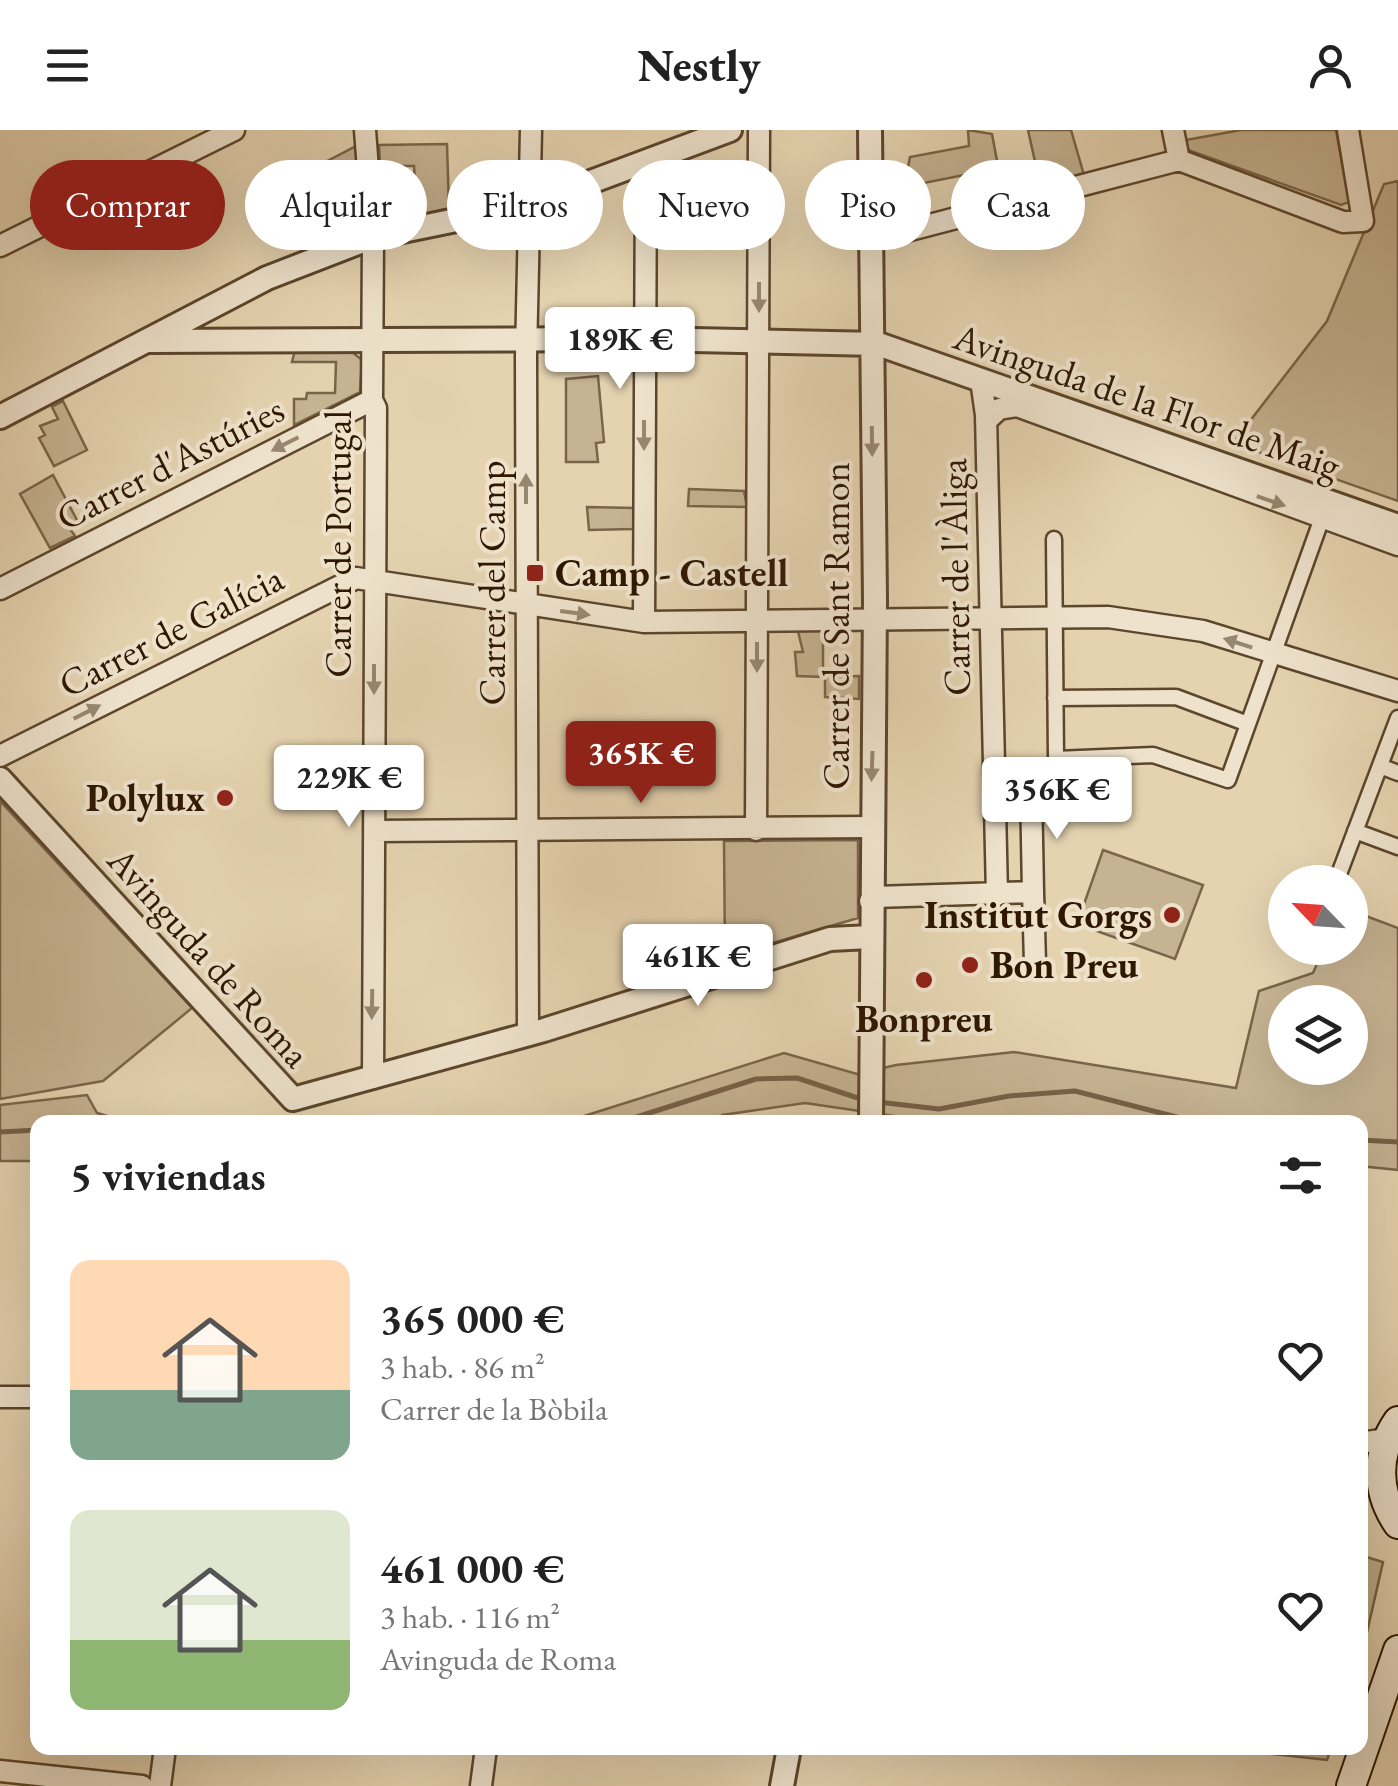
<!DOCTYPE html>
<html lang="es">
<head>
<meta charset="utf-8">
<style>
	:root { --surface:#fff; --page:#f6f6f6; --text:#222; --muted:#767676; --accent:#8f2418 }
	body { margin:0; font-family:"EB Garamond",serif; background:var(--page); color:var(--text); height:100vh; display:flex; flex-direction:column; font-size:38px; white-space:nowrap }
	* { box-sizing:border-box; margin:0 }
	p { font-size:32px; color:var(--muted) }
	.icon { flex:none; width:55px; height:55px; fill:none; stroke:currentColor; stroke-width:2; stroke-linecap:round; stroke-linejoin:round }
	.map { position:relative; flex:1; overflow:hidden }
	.drawer { position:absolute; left:30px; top:985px; width:1338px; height:640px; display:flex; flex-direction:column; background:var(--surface); border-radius:20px; box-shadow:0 10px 40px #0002 }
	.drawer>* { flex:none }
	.guide { position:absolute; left:30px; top:30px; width:1340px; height:90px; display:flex; gap:20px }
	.needle { width:65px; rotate:295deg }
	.buttons { position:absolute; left:1268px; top:735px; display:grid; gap:20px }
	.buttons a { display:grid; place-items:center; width:100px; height:100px; border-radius:50%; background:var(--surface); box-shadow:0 10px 40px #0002; font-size:50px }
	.price { position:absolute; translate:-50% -85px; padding:0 22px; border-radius:10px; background:#fff; color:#222; font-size:32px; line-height:65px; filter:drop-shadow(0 2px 5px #0008) }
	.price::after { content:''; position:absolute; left:50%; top:60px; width:30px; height:22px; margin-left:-15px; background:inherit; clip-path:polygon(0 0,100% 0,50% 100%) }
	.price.selected { background:var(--accent); color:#fff }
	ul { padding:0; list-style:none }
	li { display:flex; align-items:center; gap:30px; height:250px; padding:0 40px }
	li span { display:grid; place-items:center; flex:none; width:280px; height:200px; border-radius:20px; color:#555 }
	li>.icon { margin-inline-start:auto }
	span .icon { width:120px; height:120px; fill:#fffc; stroke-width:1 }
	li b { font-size:42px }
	h2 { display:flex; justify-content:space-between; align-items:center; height:120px; padding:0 40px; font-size:42px }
	.pill { padding:0 35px; border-radius:45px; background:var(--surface); box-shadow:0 10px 40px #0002; font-size:35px; line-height:90px }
	.pill.selected { background:var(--accent); color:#fff }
	header { display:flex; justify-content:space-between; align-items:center; height:130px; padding:0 40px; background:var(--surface); font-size:45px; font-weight:800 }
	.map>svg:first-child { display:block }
	.green { fill:#c6b392; stroke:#7a6549; stroke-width:2.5; fill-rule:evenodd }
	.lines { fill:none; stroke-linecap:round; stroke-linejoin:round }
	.stream { stroke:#776146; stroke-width:5 }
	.pedestrian-casing { stroke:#5c462c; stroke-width:19 }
	.minor-casing { stroke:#5c462c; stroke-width:25 }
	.tertiary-casing { stroke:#5c462c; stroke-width:28 }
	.secondary-casing { stroke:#2f1700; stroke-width:32 }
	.pedestrian { stroke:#eee2cc; stroke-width:14 }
	.minor { stroke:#eee2cc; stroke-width:20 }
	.tertiary { stroke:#eee2cc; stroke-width:22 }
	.secondary { stroke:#eee2cc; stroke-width:28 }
	.oneway { fill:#988770 }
	.poi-dot { fill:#8f2418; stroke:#eee2cc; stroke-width:4 }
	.labels { text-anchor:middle; stroke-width:8; stroke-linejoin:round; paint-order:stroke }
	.street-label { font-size:38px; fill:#2f1700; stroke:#eee2cc }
	.poi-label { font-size:38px; font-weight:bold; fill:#2f1700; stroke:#eee2cc; text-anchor:start }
</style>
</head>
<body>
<header><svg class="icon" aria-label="menu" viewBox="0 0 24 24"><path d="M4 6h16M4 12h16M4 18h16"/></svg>Nestly<svg class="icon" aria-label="person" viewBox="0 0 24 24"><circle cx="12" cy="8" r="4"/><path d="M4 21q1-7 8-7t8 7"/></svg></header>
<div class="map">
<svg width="1398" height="1656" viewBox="0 0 1398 1656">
	<rect width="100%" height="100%" fill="#e5d3b0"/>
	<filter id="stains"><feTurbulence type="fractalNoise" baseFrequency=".002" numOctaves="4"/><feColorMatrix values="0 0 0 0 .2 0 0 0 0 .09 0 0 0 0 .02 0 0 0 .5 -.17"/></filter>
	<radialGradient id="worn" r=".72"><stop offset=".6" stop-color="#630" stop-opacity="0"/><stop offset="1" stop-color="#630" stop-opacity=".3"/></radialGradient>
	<path class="green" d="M968 0 992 4 998 36 994 37 1003 64 973 72 974 43 904 57 910 27 969 16Z
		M1028 0H1071L1084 45 1040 54Z
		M1241 0H1336L1349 72 1341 75 1188 20 1186 10Z
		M447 14 449 78 417 87 414 36H380L379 15Z
		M358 15 360 96 355 102 324 110 291 50Z
		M1398 51V371L1233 313 1327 191 1384 54Z
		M295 220 351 221 362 230 360 262 294 295V269H306L307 263H335L336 232H292Z
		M598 246 604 312 596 313 598 332H566V249Z
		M63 271 87 320 54 336 39 308 45 305 40 296 58 289 52 277Z
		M53 345 77 390 68 396 75 406 50 418 20 364Z
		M689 359 744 361 747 377 688 376Z
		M587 377 635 378 633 399 589 400Z
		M797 497 823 499V547L797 546 795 522H803Z
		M859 546V569L825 567V547Z
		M0 671 192 878 103 951 0 969Z
		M858 710V788L725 827 724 711Z
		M1103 720 1203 755 1175 829 1077 794Z
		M1350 780 1398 798V1040L1360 1036V992H935L805 973 722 985 719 992H565L784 923 857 944 896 935 1014 922 1236 958 1259 861 1313 843 1324 818H1350ZM1285 872H1350V938H1285Z
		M87 965 97 983 128 992H38L37 1031H0V975Z
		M1360 1425 1383 1432 1360 1533Z
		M1217 1618H1331L1327 1630Z"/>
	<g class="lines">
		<path class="stream" d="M878 972 939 979 1009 966 1075 961 1196 992
			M621 992 756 949 797 948 867 971
			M0 1002 38 1000
			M1360 1010 1398 1012"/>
		<defs>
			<path id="pedestrian" d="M1054 409 1056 629 1153 625 1228 650 1322 388
				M1055 568 1176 567 1248 594
				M1380 636 1398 643
				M1355 701 1398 717
				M1336 752 1398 588"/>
			<path id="minor" d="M365 0 373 107 372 270 376 278 373 948
				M1173 0 1179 30
				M1179 30 1343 92 1363 91 1348 0
				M872 110 1179 30
				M0 116 234 0
				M981 250 986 285 997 765
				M986 291 999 279 1017 276 1398 415
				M0 459 372 270
				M644 492 646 33
				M0 626 356 448 644 492 1108 487 1203 501 1398 561
				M756 700 759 0
				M374 701 870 697
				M1033 762 1035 833
				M870 771 874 767 1033 762 1031 657 995 643
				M528 905 526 226 531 0
				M0 1267H38
				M1360 1313 1387 1309
				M0 1641 142 1656
				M160 1656 165 1618
				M481 1656 486 1618"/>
			<path id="tertiary" d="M870 0 875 471 871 992
				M149 211 645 209 878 214 1398 396
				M0 287 267 148 373 107 529 75 730 0
				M0 649 293 969 544 900 830 809 870 807
				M782 1656 789 1618"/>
			<path id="secondary" d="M1398 1291C1375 1324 1376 1362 1398 1394
				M1351 1656 1398 1520"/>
		</defs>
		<use href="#pedestrian" class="pedestrian-casing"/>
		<use href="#minor" class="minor-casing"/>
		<use href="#tertiary" class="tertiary-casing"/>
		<use href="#secondary" class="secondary-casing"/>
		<use href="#pedestrian" class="pedestrian"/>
		<use href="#minor" class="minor"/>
		<use href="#tertiary" class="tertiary"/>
		<use href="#secondary" class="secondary"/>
	</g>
	<defs><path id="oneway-solid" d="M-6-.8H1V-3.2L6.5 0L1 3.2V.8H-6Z" transform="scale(2.5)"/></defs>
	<g class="oneway">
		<use href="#oneway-solid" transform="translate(759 167) rotate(90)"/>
		<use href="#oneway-solid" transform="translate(644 305) rotate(90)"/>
		<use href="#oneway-solid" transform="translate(872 311) rotate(89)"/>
		<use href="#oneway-solid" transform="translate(285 314) rotate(153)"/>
		<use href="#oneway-solid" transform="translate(526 359) rotate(-90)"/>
		<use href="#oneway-solid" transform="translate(1271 371) rotate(19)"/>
		<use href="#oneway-solid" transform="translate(575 483) rotate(8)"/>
		<use href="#oneway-solid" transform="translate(1238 513) rotate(-162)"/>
		<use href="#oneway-solid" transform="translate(757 527) rotate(90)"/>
		<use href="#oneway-solid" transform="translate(374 549) rotate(90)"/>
		<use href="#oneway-solid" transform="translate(87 582) rotate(-27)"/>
		<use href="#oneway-solid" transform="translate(872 636) rotate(92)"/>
		<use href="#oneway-solid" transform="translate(372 874) rotate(91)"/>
	</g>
	<g class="poi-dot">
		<rect x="525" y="433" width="20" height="20" rx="5"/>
		<circle cx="225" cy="668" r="10"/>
		<circle cx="1172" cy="785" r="10"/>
		<circle cx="970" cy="835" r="10"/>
		<circle cx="924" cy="850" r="10"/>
	</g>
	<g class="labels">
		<g class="street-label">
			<text transform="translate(1147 271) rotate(19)" y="13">Avinguda de la Flor de Maig</text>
			<text transform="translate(170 333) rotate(-27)" y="13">Carrer d'Astúries</text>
			<text transform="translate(338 414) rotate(-90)" y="13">Carrer de Portugal</text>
			<text transform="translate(955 447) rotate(-91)" y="13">Carrer de l'Àliga</text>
			<text transform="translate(492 453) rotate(-90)" y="13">Carrer del Camp</text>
			<text transform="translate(836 496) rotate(-90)" y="13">Carrer de Sant Ramon</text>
			<text transform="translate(171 501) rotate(-27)" y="13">Carrer de Galícia</text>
			<text transform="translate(209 827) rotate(48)" y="13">Avinguda de Roma</text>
		</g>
		<g class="poi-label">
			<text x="555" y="456">Camp - Castell</text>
			<text x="205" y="681" text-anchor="end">Polylux</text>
			<text x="1152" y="798" text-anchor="end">Institut Gorgs</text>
			<text x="990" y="848">Bon Preu</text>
			<text x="924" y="902" text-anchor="middle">Bonpreu</text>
		</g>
	</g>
	<rect width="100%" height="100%" filter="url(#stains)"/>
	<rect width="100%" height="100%" fill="url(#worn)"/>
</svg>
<div class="buttons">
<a><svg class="needle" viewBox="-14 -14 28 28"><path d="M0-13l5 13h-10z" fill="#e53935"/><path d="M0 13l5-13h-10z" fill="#767676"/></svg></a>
<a><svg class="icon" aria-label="layers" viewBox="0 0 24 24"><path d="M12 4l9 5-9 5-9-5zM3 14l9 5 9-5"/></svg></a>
</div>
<b class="price" style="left:620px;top:262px">189K €</b>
<b class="price selected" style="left:641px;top:676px">365K €</b>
<b class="price" style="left:349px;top:700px">229K €</b>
<b class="price" style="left:1057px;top:712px">356K €</b>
<b class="price" style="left:698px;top:879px">461K €</b>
<div class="guide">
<a class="pill selected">Comprar</a>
<a class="pill">Alquilar</a>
<a class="pill">Filtros</a>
<a class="pill">Nuevo</a>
<a class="pill">Piso</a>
<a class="pill">Casa</a>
</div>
<section class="drawer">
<h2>5 viviendas<svg class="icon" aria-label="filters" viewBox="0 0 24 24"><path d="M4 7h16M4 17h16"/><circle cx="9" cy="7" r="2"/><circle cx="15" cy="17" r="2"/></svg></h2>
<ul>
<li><span style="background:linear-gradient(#ffd9b3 65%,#7fa58c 0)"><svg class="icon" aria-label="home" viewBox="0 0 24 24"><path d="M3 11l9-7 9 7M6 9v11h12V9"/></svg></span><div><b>365 000 €</b><p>3 hab. · 86 m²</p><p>Carrer de la Bòbila</p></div><svg class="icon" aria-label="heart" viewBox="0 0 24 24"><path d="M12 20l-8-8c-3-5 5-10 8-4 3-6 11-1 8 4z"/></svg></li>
<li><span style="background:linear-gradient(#dfe7d0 65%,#8fb573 0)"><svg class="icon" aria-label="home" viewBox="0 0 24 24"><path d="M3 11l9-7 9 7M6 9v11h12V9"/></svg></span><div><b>461 000 €</b><p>3 hab. · 116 m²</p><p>Avinguda de Roma</p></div><svg class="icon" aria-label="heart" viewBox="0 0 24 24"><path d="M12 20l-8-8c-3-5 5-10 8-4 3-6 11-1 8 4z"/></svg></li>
</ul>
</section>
</div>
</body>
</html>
